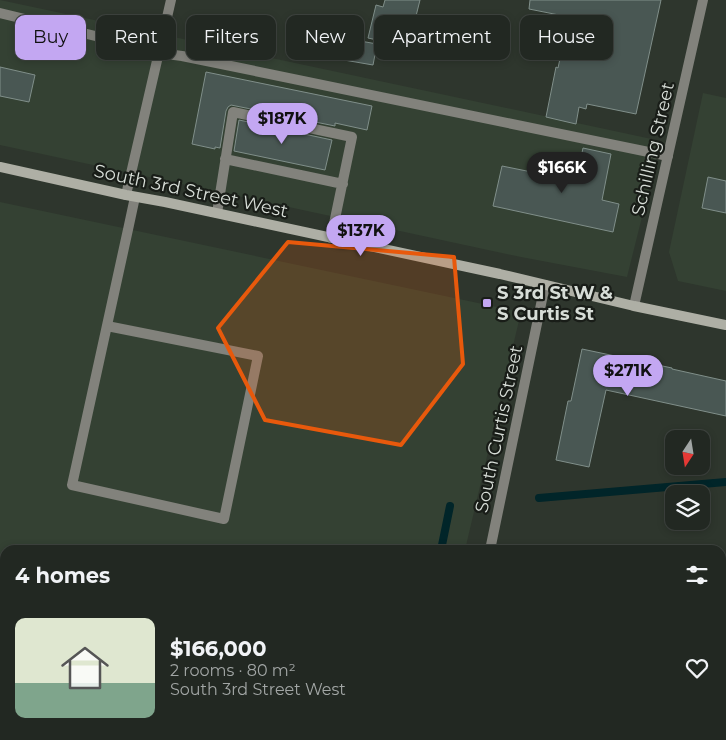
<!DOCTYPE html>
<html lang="en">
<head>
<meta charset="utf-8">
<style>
	:root { --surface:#222822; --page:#2e342f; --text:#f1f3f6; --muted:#a2a6a5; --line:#3f4440; --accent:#c3a7f2 }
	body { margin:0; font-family:Montserrat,sans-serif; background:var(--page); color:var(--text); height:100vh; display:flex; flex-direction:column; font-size:19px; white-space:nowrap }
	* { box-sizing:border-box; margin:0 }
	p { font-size:16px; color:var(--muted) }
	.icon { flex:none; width:28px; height:28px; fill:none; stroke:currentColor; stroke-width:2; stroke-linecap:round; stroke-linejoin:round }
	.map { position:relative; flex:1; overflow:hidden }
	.panel { position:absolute; left:0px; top:545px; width:726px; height:195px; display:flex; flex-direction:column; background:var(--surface); border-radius:15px 15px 0 0; box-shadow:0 2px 8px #0003,0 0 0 1px var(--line) }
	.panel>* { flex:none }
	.top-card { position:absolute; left:15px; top:15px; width:696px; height:45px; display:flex; gap:10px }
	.needle { width:32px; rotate:192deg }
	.controls { position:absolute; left:665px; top:430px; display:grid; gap:10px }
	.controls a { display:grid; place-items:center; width:45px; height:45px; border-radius:10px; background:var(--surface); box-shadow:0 2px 8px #0003,0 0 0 1px var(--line); font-size:25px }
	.price { position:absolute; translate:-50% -42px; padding:0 11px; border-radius:18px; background:var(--accent); color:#111; font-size:16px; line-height:32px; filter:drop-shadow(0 1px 2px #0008) }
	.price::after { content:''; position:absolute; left:50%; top:30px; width:15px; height:11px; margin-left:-8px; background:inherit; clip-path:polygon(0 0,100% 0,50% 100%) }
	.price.selected { background:#222; color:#fff }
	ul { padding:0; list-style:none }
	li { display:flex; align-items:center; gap:15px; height:125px; padding:0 15px }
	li+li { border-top:1px solid var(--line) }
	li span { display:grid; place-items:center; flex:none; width:140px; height:100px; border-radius:10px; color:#555 }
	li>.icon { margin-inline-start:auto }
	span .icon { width:60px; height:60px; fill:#fffc; stroke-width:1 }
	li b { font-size:21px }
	h2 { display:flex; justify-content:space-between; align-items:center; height:60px; padding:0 15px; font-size:21px }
	.tag { padding:0 18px; border-radius:10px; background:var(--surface); box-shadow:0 2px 8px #0003,0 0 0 1px var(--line); font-size:18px; line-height:45px }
	.tag.selected { background:var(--accent); color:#111 }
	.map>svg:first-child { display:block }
	.built { fill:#344133 }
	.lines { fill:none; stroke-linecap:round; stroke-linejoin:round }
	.stream { stroke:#012529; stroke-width:8 }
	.building { fill:#495753; stroke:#808f8a }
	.service { stroke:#82827c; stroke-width:10 }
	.minor { stroke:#82827c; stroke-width:10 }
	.secondary { stroke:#aeafa5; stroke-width:10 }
	.marked { fill:#e8590c; fill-opacity:0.2; stroke:#e8590c; stroke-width:4; stroke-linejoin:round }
	.poi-dot { fill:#c3a7f2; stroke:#191d18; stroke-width:2 }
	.labels { text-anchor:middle; stroke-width:4.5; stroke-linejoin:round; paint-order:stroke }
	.street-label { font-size:18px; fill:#d7ddd7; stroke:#191d18 }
	.poi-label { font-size:18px; font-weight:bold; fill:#d7ddd7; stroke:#191d18; text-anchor:start }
</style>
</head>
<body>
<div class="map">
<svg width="726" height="740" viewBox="0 0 726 740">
	<rect width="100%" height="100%" fill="#2e362d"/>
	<path class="built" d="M0 0 661 141 627 277 521 257 0 145Z
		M703 93 726 98V291L678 281 669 252Z
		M0 202 521 312 465 550H5V735H424L423 740H0Z"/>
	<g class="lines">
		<path class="stream" d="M539 498 726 482
			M441 550 450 506
			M0 578 5 579"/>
	</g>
	<path class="building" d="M385 0H420L416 16 433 20 426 51 368 38 376 5 383 7Z
		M530 0H661L636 114 587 104 586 109 579 107 576 124 546 117 556 67 558 68 569 17 529 9Z
		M349 39 377 44 373 65 344 60Z
		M0 67 35 75 29 102 0 96Z
		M206 72 372 106 367 130 335 123V126L231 105 228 107 226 111 220 148 215 147V149L192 144Z
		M239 120 332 140 325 170 234 151Z
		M583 148 611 154 602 200 619 204 613 232 493 206 502 166 576 181Z
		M708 177 726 181V213L702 208Z
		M582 349 672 368V369L726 381V416L606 390 589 467 556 460 568 401H571Z"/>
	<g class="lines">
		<path class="service" d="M0 13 137 46 159 53 182 56 668 156
			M225 159 343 184
			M217 213 233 112 352 137 331 238
			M107 326 258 356 224 519 72 485 74 476 129 225 135 197"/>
		<path class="minor" d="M126 195 171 0
			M634 306 703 0
			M490 550 545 285
			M721 721 726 722
			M450 740 451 735"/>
		<path class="secondary" d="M0 167 126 195 165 202 500 274 634 306 726 325"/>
	</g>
	<path class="marked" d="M288 242 454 257 463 364 401 445 265 420 218 328Z"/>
	<rect class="poi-dot" x="482" y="298" width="10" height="10" rx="2.5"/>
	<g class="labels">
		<g class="street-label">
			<text transform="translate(653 149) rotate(-77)" y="6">Schilling Street</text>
			<text transform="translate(191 191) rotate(12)" y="6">South 3rd Street West</text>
			<text transform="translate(499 429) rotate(-78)" y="6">South Curtis Street</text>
		</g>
		<g class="poi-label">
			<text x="497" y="299">S 3rd St W &amp;<tspan x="497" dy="21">S Curtis St</tspan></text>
		</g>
	</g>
</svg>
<div class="controls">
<a><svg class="needle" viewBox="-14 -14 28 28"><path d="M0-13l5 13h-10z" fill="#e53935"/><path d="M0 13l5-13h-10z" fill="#a2a6a5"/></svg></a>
<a><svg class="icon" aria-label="layers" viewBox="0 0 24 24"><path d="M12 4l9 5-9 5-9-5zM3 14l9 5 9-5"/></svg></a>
</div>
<b class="price" style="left:282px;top:145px">$187K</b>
<b class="price selected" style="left:562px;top:194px">$166K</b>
<b class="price" style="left:361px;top:257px">$137K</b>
<b class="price" style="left:628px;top:397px">$271K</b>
<div class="top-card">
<a class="tag selected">Buy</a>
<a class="tag">Rent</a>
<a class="tag">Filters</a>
<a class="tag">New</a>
<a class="tag">Apartment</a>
<a class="tag">House</a>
</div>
<section class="panel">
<h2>4 homes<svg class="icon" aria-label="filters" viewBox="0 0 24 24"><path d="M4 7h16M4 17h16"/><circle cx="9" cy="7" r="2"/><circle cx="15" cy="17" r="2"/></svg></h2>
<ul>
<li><span style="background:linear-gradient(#dfe7d0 65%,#7fa58c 0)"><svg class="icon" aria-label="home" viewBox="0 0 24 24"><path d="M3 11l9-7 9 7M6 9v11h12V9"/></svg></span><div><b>$166,000</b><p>2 rooms · 80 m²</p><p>South 3rd Street West</p></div><svg class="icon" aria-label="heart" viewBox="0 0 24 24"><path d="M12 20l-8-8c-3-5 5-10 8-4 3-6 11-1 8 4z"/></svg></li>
</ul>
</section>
</div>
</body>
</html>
